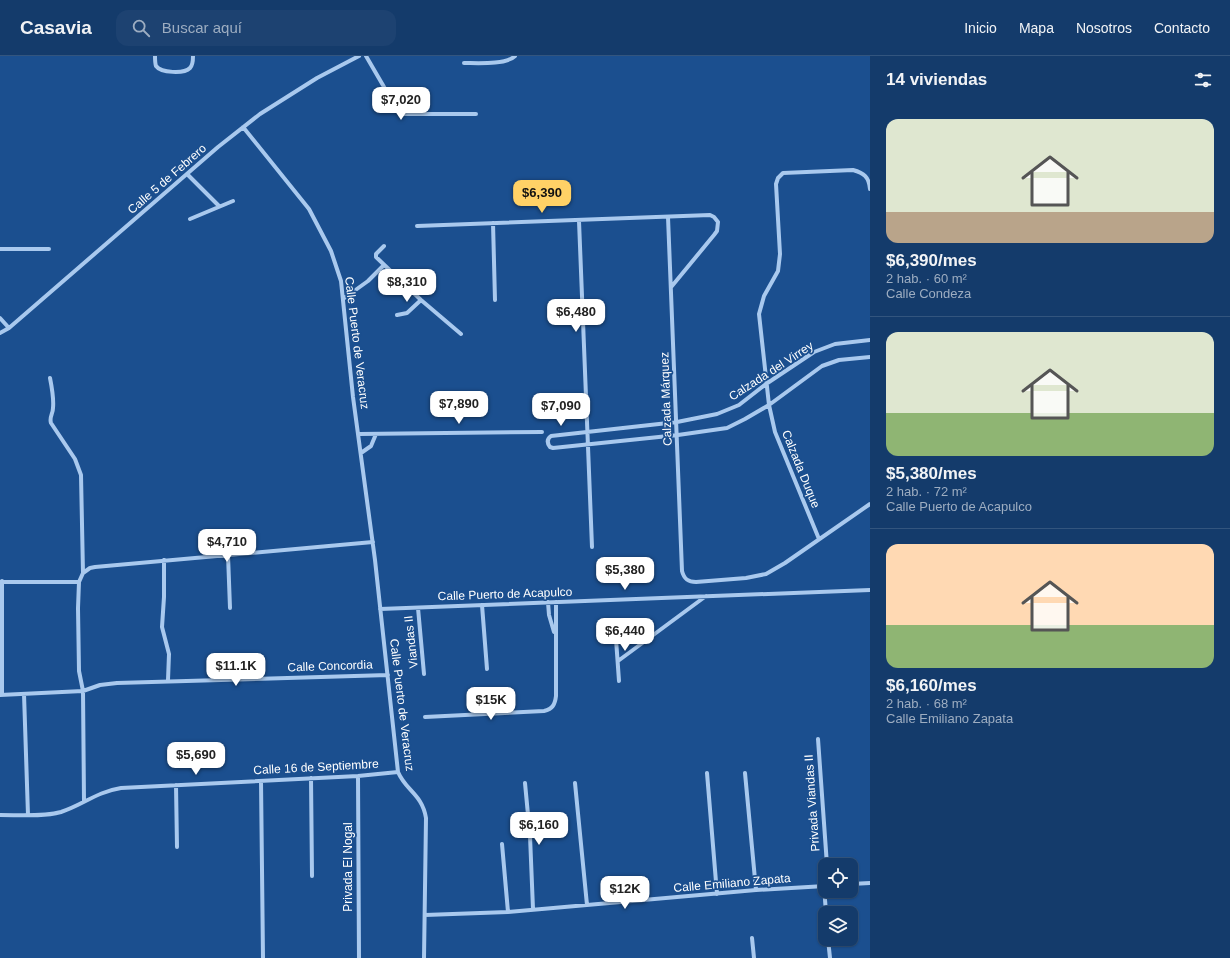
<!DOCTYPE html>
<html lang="es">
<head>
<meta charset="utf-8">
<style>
	:root { --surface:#143b6b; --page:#1d4271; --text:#f1f3f6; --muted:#9dadc1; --line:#33557e; --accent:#ffd166 }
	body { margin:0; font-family:Arial,sans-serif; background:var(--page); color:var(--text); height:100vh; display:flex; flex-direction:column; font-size:15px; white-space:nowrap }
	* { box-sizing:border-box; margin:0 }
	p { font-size:13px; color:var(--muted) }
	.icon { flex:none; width:22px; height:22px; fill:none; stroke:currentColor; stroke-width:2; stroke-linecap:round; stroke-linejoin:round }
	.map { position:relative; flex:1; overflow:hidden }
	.details { display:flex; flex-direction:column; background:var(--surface); width:360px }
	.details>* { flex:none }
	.controls { position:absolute; left:818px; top:802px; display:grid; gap:8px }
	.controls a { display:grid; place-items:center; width:40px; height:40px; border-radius:8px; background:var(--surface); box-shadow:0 1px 3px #0004,0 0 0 1px var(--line); font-size:20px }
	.price { position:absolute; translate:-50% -34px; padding:0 9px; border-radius:8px; background:#fff; color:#222; font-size:13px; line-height:26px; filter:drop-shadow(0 1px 2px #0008) }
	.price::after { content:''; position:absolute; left:50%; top:24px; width:12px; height:9px; margin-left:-6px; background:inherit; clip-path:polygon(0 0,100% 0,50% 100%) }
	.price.current { background:var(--accent); color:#111 }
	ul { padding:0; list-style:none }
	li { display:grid; align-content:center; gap:8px; height:212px; padding:0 16px }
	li+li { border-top:1px solid var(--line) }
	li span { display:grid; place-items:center; height:124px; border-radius:12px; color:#555 }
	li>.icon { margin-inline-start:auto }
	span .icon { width:72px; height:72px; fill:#fffc; stroke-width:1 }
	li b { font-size:17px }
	h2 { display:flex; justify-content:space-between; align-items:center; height:48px; padding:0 16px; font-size:17px }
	header { display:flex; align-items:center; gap:24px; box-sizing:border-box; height:56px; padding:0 20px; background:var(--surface); border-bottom:1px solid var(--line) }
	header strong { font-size:19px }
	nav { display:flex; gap:22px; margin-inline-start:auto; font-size:14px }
	.search { width:280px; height:36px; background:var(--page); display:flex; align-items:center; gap:10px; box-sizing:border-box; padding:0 14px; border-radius:12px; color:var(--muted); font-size:15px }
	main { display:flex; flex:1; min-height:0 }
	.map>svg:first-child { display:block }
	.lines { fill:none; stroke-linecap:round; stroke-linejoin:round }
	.minor { stroke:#a9c9ee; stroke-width:4 }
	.labels { text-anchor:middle; stroke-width:3.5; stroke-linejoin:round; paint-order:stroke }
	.street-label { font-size:12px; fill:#fff; stroke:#1b4f8f }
</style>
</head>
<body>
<header>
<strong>Casavia</strong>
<div class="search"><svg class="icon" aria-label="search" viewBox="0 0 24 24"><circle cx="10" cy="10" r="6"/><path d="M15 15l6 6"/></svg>Buscar aquí</div>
<nav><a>Inicio</a><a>Mapa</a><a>Nosotros</a><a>Contacto</a></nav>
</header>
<main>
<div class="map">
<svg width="870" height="902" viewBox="0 0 870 902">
	<rect width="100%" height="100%" fill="#1b4f8f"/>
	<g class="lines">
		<path class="minor" d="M155 0C155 3 155 7 156 10 161 17 184 18 190 12 193 9 193 4 193 0
			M366 0 398 55 403 58H476
			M464 7C477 7 506 9 515 0
			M243 71 309 153 331 195 341 225 353 341 375 504 398 716C406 735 422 738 426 762L424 902
			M188 119 219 150
			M668 161 682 515C684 523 688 526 696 526L746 522 766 518 785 507 870 448
			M190 163 233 145
			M579 165 592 491
			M493 167 495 244
			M417 170 710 159 714 161 718 166 717 175 714 179 672 230
			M384 190 376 198V201L421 244 461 278
			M0 193H49
			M343 243 368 225 384 209
			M397 259 407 257 421 244
			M0 262 9 272
			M0 277 9 272 218 91 260 58 317 22 359 0
			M870 284 835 288 814 296 766 328 739 349 717 358 677 366 551 380C547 383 547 387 550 391L553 392 678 379 727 372 745 363 769 349 822 310 839 304 870 301
			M50 322C52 332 54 342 53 352 53 358 49 361 51 367L75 403 81 419 83 517
			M359 378 542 376
			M361 397 371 390 376 378
			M819 483 775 376 769 349 759 258 764 240 778 215 780 198 776 128 778 122 783 117 853 114C864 117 869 121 870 133
			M228 499 230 552
			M164 504V541L162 571 169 598 168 624
			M2 525V639
			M0 526H79
			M548 546 549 559 554 576
			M482 549 487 613
			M418 552 424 618
			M380 553 870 534
			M615 569 619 625
			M618 605 706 540
			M24 638 28 759
			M0 639 83 635 100 629 117 627 388 619
			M425 661 544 655C553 653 555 648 556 640V546
			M818 683 827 809
			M707 717 717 838
			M745 717 756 834
			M358 720 359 902
			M311 722 312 820
			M261 725 263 902
			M525 727 530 780 533 853
			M575 727 587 849
			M176 729 177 791
			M84 745 83 635 79 615 78 552 79 526 83 517 90 512 95 511 373 486
			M0 759C20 759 42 761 61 756 83 749 96 736 121 732L358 720 398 716
			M502 788 508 856
			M851 828 870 827
			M824 830 826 857
			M425 859 508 856 756 834 825 830
			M752 882 754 902
			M828 883 830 902"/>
	</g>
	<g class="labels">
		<g class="street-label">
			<text transform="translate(167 123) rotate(-41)" y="4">Calle 5 de Febrero</text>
			<text transform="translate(357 287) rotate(83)" y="4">Calle Puerto de Veracruz</text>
			<text transform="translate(771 315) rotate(-33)" y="4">Calzada del Virrey</text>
			<text transform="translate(666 343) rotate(-92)" y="4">Calzada Márquez</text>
			<text transform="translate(801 413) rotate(68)" y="4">Calzada Duque</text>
			<text transform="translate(505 538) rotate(-2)" y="4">Calle Puerto de Acapulco</text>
			<text transform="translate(411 586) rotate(-96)" y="4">Viandas II</text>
			<text transform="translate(330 610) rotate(-2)" y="4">Calle Concordia</text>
			<text transform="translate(402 649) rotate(83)" y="4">Calle Puerto de Veracruz</text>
			<text transform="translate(316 711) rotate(-3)" y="4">Calle 16 de Septiembre</text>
			<text transform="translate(812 747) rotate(-94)" y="4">Privada Viandas II</text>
			<text transform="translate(348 811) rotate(-90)" y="4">Privada El Nogal</text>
			<text transform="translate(732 827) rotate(-5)" y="4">Calle Emiliano Zapata</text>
		</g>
	</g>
</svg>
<div class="controls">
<a><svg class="icon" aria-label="locate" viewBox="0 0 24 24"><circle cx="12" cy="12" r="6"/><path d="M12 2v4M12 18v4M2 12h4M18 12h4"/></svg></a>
<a><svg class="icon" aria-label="layers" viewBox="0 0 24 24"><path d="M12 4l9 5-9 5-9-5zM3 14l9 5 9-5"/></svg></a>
</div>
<b class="price" style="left:401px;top:65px">$7,020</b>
<b class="price current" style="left:542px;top:158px">$6,390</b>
<b class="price" style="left:407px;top:247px">$8,310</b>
<b class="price" style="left:576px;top:277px">$6,480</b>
<b class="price" style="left:459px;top:369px">$7,890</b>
<b class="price" style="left:561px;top:371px">$7,090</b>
<b class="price" style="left:227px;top:507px">$4,710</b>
<b class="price" style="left:625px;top:535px">$5,380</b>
<b class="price" style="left:625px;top:596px">$6,440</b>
<b class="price" style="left:236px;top:631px">$11.1K</b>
<b class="price" style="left:491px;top:665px">$15K</b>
<b class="price" style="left:196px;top:720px">$5,690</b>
<b class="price" style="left:539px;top:790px">$6,160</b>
<b class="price" style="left:625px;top:854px">$12K</b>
</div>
<section class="details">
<h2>14 viviendas<svg class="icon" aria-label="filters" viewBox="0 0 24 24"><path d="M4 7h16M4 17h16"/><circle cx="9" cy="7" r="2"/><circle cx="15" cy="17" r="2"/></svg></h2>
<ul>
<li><span style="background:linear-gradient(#dfe7d0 75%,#b9a48a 0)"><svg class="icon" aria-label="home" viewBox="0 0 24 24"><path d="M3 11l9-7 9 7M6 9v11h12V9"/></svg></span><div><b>$6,390/mes</b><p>2 hab. · 60 m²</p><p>Calle Condeza</p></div></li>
<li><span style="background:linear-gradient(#dfe7d0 65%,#8fb573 0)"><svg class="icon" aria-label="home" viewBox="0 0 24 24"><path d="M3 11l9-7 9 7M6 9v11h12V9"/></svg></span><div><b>$5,380/mes</b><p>2 hab. · 72 m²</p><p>Calle Puerto de Acapulco</p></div></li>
<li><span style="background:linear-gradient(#ffd9b3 65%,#8fb573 0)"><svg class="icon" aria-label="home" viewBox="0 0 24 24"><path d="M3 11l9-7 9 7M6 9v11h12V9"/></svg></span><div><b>$6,160/mes</b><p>2 hab. · 68 m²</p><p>Calle Emiliano Zapata</p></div></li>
</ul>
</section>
</main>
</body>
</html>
